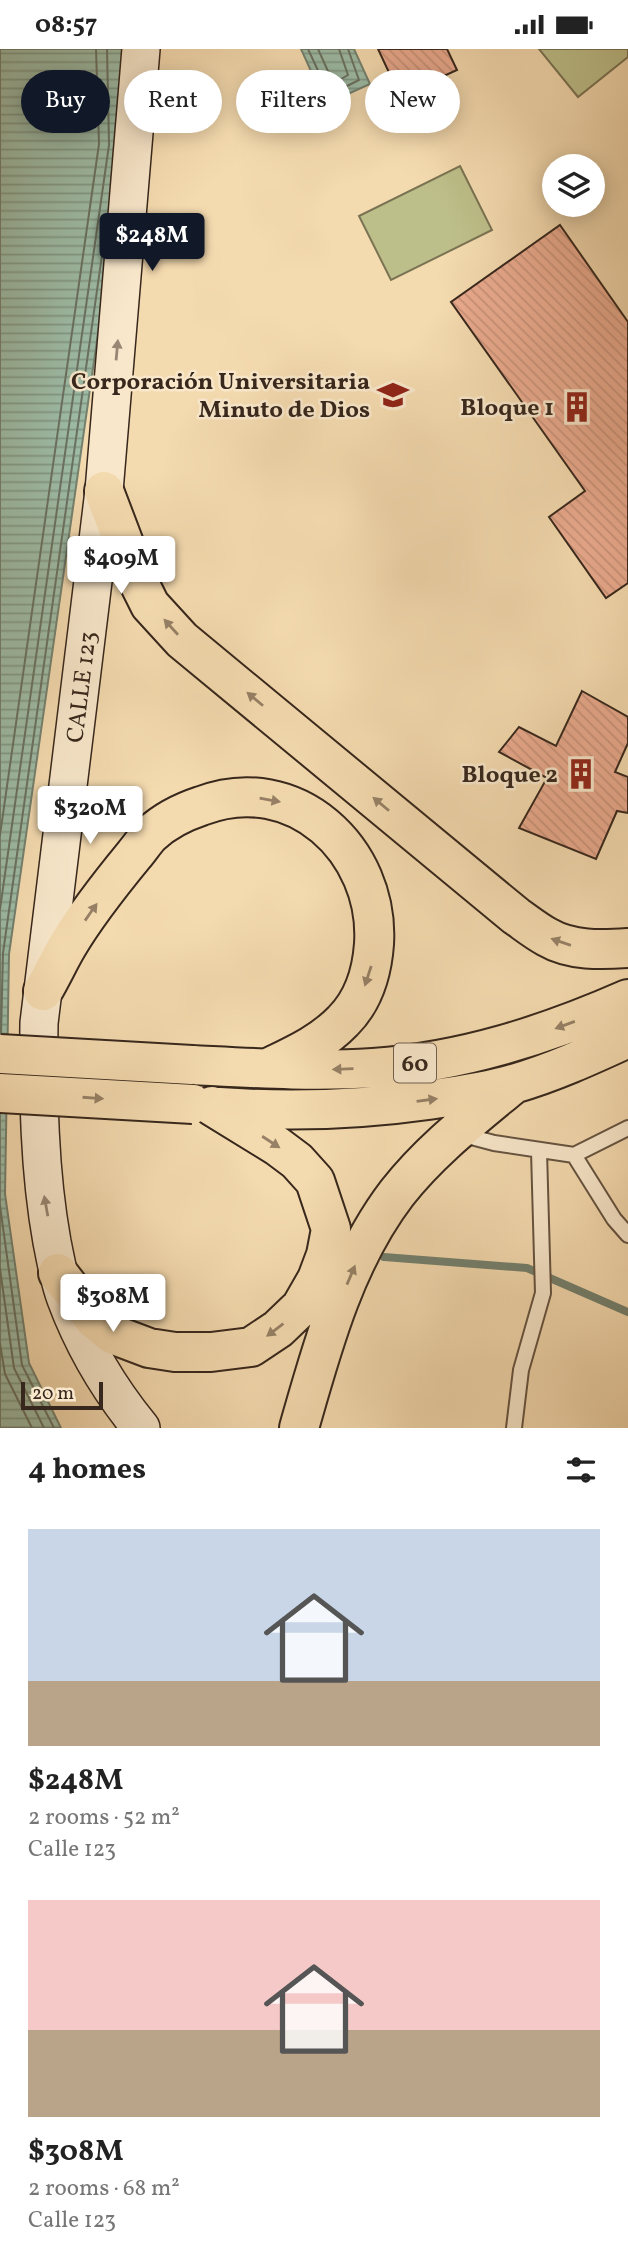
<!DOCTYPE html>
<html lang="en">
<head>
<meta charset="utf-8">
<style>
	:root { --surface:#fff; --page:#f6f6f6; --text:#222; --muted:#767676; --accent:#111827 }
	body { margin:0; font-family:Vollkorn,serif; background:var(--page); color:var(--text); height:100vh; display:flex; flex-direction:column; font-size:26px; white-space:nowrap }
	* { box-sizing:border-box; margin:0 }
	p { font-size:23px; color:var(--muted) }
	.icon { flex:none; width:38px; height:38px; fill:none; stroke:currentColor; stroke-width:2; stroke-linecap:round; stroke-linejoin:round }
	.map { position:relative; height:1379px; overflow:hidden }
	.panel { display:flex; flex-direction:column; background:var(--surface); flex:1 }
	.panel>* { flex:none }
	.banner { position:absolute; left:21px; top:21px; width:586px; height:63px; display:flex; gap:14px }
	.controls { position:absolute; left:542px; top:105px; display:grid; gap:14px }
	.controls a { display:grid; place-items:center; width:63px; height:63px; border-radius:50%; background:var(--surface); box-shadow:0 4px 18px #0003; font-size:35px }
	.scale { position:absolute; left:21px; bottom:18px; width:82px; box-sizing:border-box; padding-left:7px; border:4px solid #37271c; border-top:0; font-size:19px; line-height:24px; white-space:nowrap; color:#37271c; -webkit-text-stroke:5px #f8e7cb; paint-order:stroke }
	.price { position:absolute; translate:-50% -60px; padding:0 16px; border-radius:7px; background:#fff; color:#222; font-size:23px; line-height:46px; filter:drop-shadow(0 2px 4px #0008) }
	.price::after { content:''; position:absolute; left:50%; top:42px; width:21px; height:16px; margin-left:-10px; background:inherit; clip-path:polygon(0 0,100% 0,50% 100%) }
	.price.current { background:var(--accent); color:#fff }
	ul { padding:0; list-style:none }
	li { display:grid; align-content:center; gap:14px; height:371px; padding:0 28px }
	li span { display:grid; place-items:center; height:217px; border-radius:0px; color:#555 }
	li>.icon { margin-inline-start:auto }
	span .icon { width:126px; height:126px; fill:#fffc; stroke-width:1 }
	li b { font-size:30px }
	h2 { display:flex; justify-content:space-between; align-items:center; height:84px; padding:0 28px; font-size:30px }
	.tag { padding:0 24px; border-radius:32px; background:var(--surface); box-shadow:0 4px 18px #0003; font-size:24px; line-height:63px }
	.tag.current { background:var(--accent); color:#fff }
	.status { display:flex; justify-content:space-between; align-items:center; height:49px; padding:0 35px; background:var(--surface); direction:ltr }
	.status svg { height:19px; fill:currentColor }
	.map>svg:first-child { display:block }
	.green { fill:#bdbf8a; stroke:#7a7353; stroke-width:2 }
	.water { fill:url(#water-rules); stroke:#74806e; stroke-width:2 }
	.lines { fill:none; stroke-linecap:round; stroke-linejoin:round }
	.shore { stroke:#6a7160; stroke-width:2 }
	.stream { stroke:#74806e; stroke-width:8 }
	.building { fill:url(#building-back-hatch); stroke:#37271c; stroke-width:2 }
	.service-casing { stroke:#665441; stroke-width:18 }
	.secondary-casing { stroke:#37271c; stroke-width:40 }
	.trunk-casing { stroke:#37271c; stroke-width:42 }
	.service { stroke:#f8e7cb; stroke-width:14 }
	.secondary { stroke:#f8e7cb; stroke-width:37 }
	.trunk { stroke:#f4daaf; stroke-width:38 }
	.trunk-bridge-casing { stroke:#37271c; stroke-width:42; stroke-linecap:butt }
	.trunk-bridge { stroke:#f4daaf; stroke-width:38 }
	.oneway { fill:#988774 }
	.oneway2 { fill:#968066 }
	.labels { text-anchor:middle; stroke-width:5; stroke-linejoin:round; paint-order:stroke }
	.shield { fill:#f8e7cb; stroke:#716150; stroke-width:2 }
	.shield-label { font-size:23px; font-weight:bold; fill:#37271c }
	.poi-label { font-size:24px; font-weight:bold; fill:#37271c; stroke:#f8e7cb; text-anchor:end }
	.street-label { font-size:24px; fill:#37271c; stroke:#f8e7cb }
</style>
</head>
<body>
<div class="status"><b>08:57</b><svg viewBox="0 0 49 12"><path d="M0 12V9h3v3zM5 12V6h3v6zM10 12V3h3v9zM15 12V0h3v12zM26 1h20v11H26zM47 4h2v5h-2z"/></svg></div>
<div class="map">
<svg width="628" height="1379" viewBox="0 0 628 1379">
	<defs>
		<pattern id="water-rules" width="6" height="5" patternUnits="userSpaceOnUse" patternTransform="scale(1.75)"><rect width="6" height="5" fill="#9dbba5"/><path d="M0 2.5h6" fill="none" stroke="#819886"/></pattern>
		<pattern id="building-back-hatch" width="6" height="6" patternUnits="userSpaceOnUse" patternTransform="scale(1.75)"><rect width="6" height="6" fill="#eaaa8e"/><path d="M-1 5l2 2M0 0l6 6M5-1l2 2" fill="none" stroke="#c9927a"/></pattern>
	</defs>
	<rect width="100%" height="100%" fill="#f4daaf"/>
	<filter id="stains"><feTurbulence type="fractalNoise" baseFrequency=".00286" numOctaves="4"/><feColorMatrix values="0 0 0 0 .2 0 0 0 0 .09 0 0 0 0 .02 0 0 0 .5 -.17"/></filter>
	<radialGradient id="worn" r=".72"><stop offset=".6" stop-color="#630" stop-opacity="0"/><stop offset="1" stop-color="#630" stop-opacity=".3"/></radialGradient>
	<path class="green" d="M539 0H628V8L578 48Z
		M460 117 492 181 391 231 359 167Z"/>
	<path class="water" d="M0 0H122L125 96 9 905 5 1145 29 1314 61 1379H0Z
		M301 0H354L370 35 326 55Z"/>
	<g class="lines">
		<path class="shore" d="M308 0 328 43 331 45 359 31 348 0
			M318 0 332 31 336 33 348 26 339 0
			M0 786 99 95 96 0
			M0 860 109 96 107 0
			M1 984 3 904 105 185
			M0 1157 22 1316 54 1379
			M0 1220 14 1319 44 1379
			M0 1295 5 1325 32 1379"/>
		<path class="stream" d="M384 1208 527 1219 628 1263"/>
	</g>
	<path class="building" d="M378 0H447L457 21 400 47Z
		M560 176 628 273V534L606 549 549 468 585 442 451 253Z
		M582 642 628 668V694L615 723 628 728V764L617 762 596 810 519 779 547 729 499 703 519 678 556 697Z"/>
	<g class="lines">
		<defs>
			<path id="service" d="M460 1085 494 1094 574 1106 628 1079
				M574 1106 614 1170 628 1186
				M514 1379 521 1321 543 1244 539 1102"/>
			<path id="secondary" d="M141 0 104 442 39 974C38 1047 39 1121 52 1193 56 1212 59 1232 66 1250 84 1298 109 1340 141 1379"/>
			<path id="trunk" d="M104 442 139 534 150 556 182 591 516 867C526 874 536 882 547 888 571 902 601 901 628 899
				M43 942C52 927 59 911 68 896 87 864 111 834 134 806 140 799 145 791 151 785 165 772 183 763 201 757 294 721 380 801 374 895 372 923 364 951 343 972 322 994 295 1006 268 1019
				M192 1016C252 1019 312 1023 373 1019 462 1013 546 986 628 950
				M219 1058C290 1063 358 1061 428 1051 456 1047 486 1043 513 1035 552 1024 591 1006 628 989
				M58 1224 94 1270 112 1285 149 1299 175 1303H211L251 1298 278 1280 301 1258 317 1230 326 1206 331 1180 315 1132 297 1112 277 1097 212 1057
				M299 1379C322 1298 345 1212 397 1144 429 1103 470 1071 510 1038"/>
		</defs>
		<use href="#service" class="service-casing"/>
		<use href="#secondary" class="secondary-casing"/>
		<use href="#trunk" class="trunk-casing"/>
		<use href="#service" class="service"/>
		<use href="#secondary" class="secondary"/>
		<use href="#trunk" class="trunk"/>
		<defs>
			<path id="trunk-bridge" d="M0 1005 192 1016
				M0 1044 193 1055"/>
		</defs>
		<use href="#trunk-bridge" class="trunk-bridge-casing"/>
		<use href="#trunk-bridge" class="trunk-bridge"/>
	</g>
	<defs><path id="oneway-solid" d="M-6-.8H1V-3.2L6.5 0L1 3.2V.8H-6Z" transform="scale(1.75)"/></defs>
	<g class="oneway">
		<use href="#oneway-solid" transform="translate(117 301) rotate(-85)"/>
		<use href="#oneway-solid" transform="translate(46 1157) rotate(-100)"/>
	</g>
	<g class="oneway2">
		<use href="#oneway-solid" transform="translate(171 578) rotate(-132)"/>
		<use href="#oneway-solid" transform="translate(255 650) rotate(-140)"/>
		<use href="#oneway-solid" transform="translate(270 751) rotate(10)"/>
		<use href="#oneway-solid" transform="translate(381 755) rotate(-140)"/>
		<use href="#oneway-solid" transform="translate(91 863) rotate(-55)"/>
		<use href="#oneway-solid" transform="translate(561 893) rotate(-161)"/>
		<use href="#oneway-solid" transform="translate(368 927) rotate(108)"/>
		<use href="#oneway-solid" transform="translate(565 976) rotate(160)"/>
		<use href="#oneway-solid" transform="translate(343 1020) rotate(178)"/>
		<use href="#oneway-solid" transform="translate(93 1049) rotate(4)"/>
		<use href="#oneway-solid" transform="translate(427 1051) rotate(-8)"/>
		<use href="#oneway-solid" transform="translate(271 1093) rotate(33)"/>
		<use href="#oneway-solid" transform="translate(351 1226) rotate(-67)"/>
		<use href="#oneway-solid" transform="translate(275 1281) rotate(143)"/>
	</g>
	<defs>
		<symbol id="university-bare" viewBox="-9 -9 18 18"><path d="M0-5L7-2L0 1L-7-2ZM-4 1L0 2.5L4 1V4Q0 6-4 4Z" fill="#8f2418" stroke="#f8e7cb" stroke-width="2.5" paint-order="stroke"/></symbol>
		<symbol id="building-bare" viewBox="-9 -9 18 18"><path d="M-4-6H4V6H1V3H-1V6H-4ZM-2.5-4.3h1.7v1.8h-1.7ZM.8-4.3h1.7v1.8H.8ZM-2.5-1h1.7V.8h-1.7ZM.8-1h1.7V.8H.8Z" fill="#8f2418" stroke="#f8e7cb" stroke-width="2.5" paint-order="stroke"/></symbol>
	</defs>
	<g fill-rule="evenodd">
		<use href="#university-bare" x="371" y="324" width="44" height="44"/>
		<use href="#building-bare" x="555" y="336" width="44" height="44"/>
		<use href="#building-bare" x="559" y="703" width="44" height="44"/>
	</g>
	<g class="labels">
		<rect class="shield" x="394" y="994.5" width="42" height="39" rx="5"/>
		<g class="shield-label">
			<text x="415" y="1022">60</text>
		</g>
		<g class="poi-label">
			<text x="370" y="340">Corporación Universitaria<tspan x="370" dy="28">Minuto de Dios</tspan></text>
			<text x="554" y="366">Bloque 1</text>
			<text x="558" y="733">Bloque 2</text>
		</g>
		<g class="street-label">
			<text transform="translate(81 638) rotate(-83)" y="8">CALLE 123</text>
		</g>
	</g>
	<rect width="100%" height="100%" filter="url(#stains)"/>
	<rect width="100%" height="100%" fill="url(#worn)"/>
</svg>
<div class="controls">
<a><svg class="icon" aria-label="layers" viewBox="0 0 24 24"><path d="M12 4l9 5-9 5-9-5zM3 14l9 5 9-5"/></svg></a>
</div>
<div class="scale">20 m</div>
<b class="price current" style="left:152px;top:224px">$248M</b>
<b class="price" style="left:121px;top:547px">$409M</b>
<b class="price" style="left:90px;top:797px">$320M</b>
<b class="price" style="left:113px;top:1285px">$308M</b>
<div class="banner">
<a class="tag current">Buy</a>
<a class="tag">Rent</a>
<a class="tag">Filters</a>
<a class="tag">New</a>
</div>
</div>
<section class="panel">
<h2>4 homes<svg class="icon" aria-label="filters" viewBox="0 0 24 24"><path d="M4 7h16M4 17h16"/><circle cx="9" cy="7" r="2"/><circle cx="15" cy="17" r="2"/></svg></h2>
<ul>
<li><span style="background:linear-gradient(#c9d6e8 70%,#b9a48a 0)"><svg class="icon" aria-label="home" viewBox="0 0 24 24"><path d="M3 11l9-7 9 7M6 9v11h12V9"/></svg></span><div><b>$248M</b><p>2 rooms · 52 m²</p><p>Calle 123</p></div></li>
<li><span style="background:linear-gradient(#f6c9c9 60%,#b9a48a 0)"><svg class="icon" aria-label="home" viewBox="0 0 24 24"><path d="M3 11l9-7 9 7M6 9v11h12V9"/></svg></span><div><b>$308M</b><p>2 rooms · 68 m²</p><p>Calle 123</p></div></li>
</ul>
</section>
</body>
</html>
